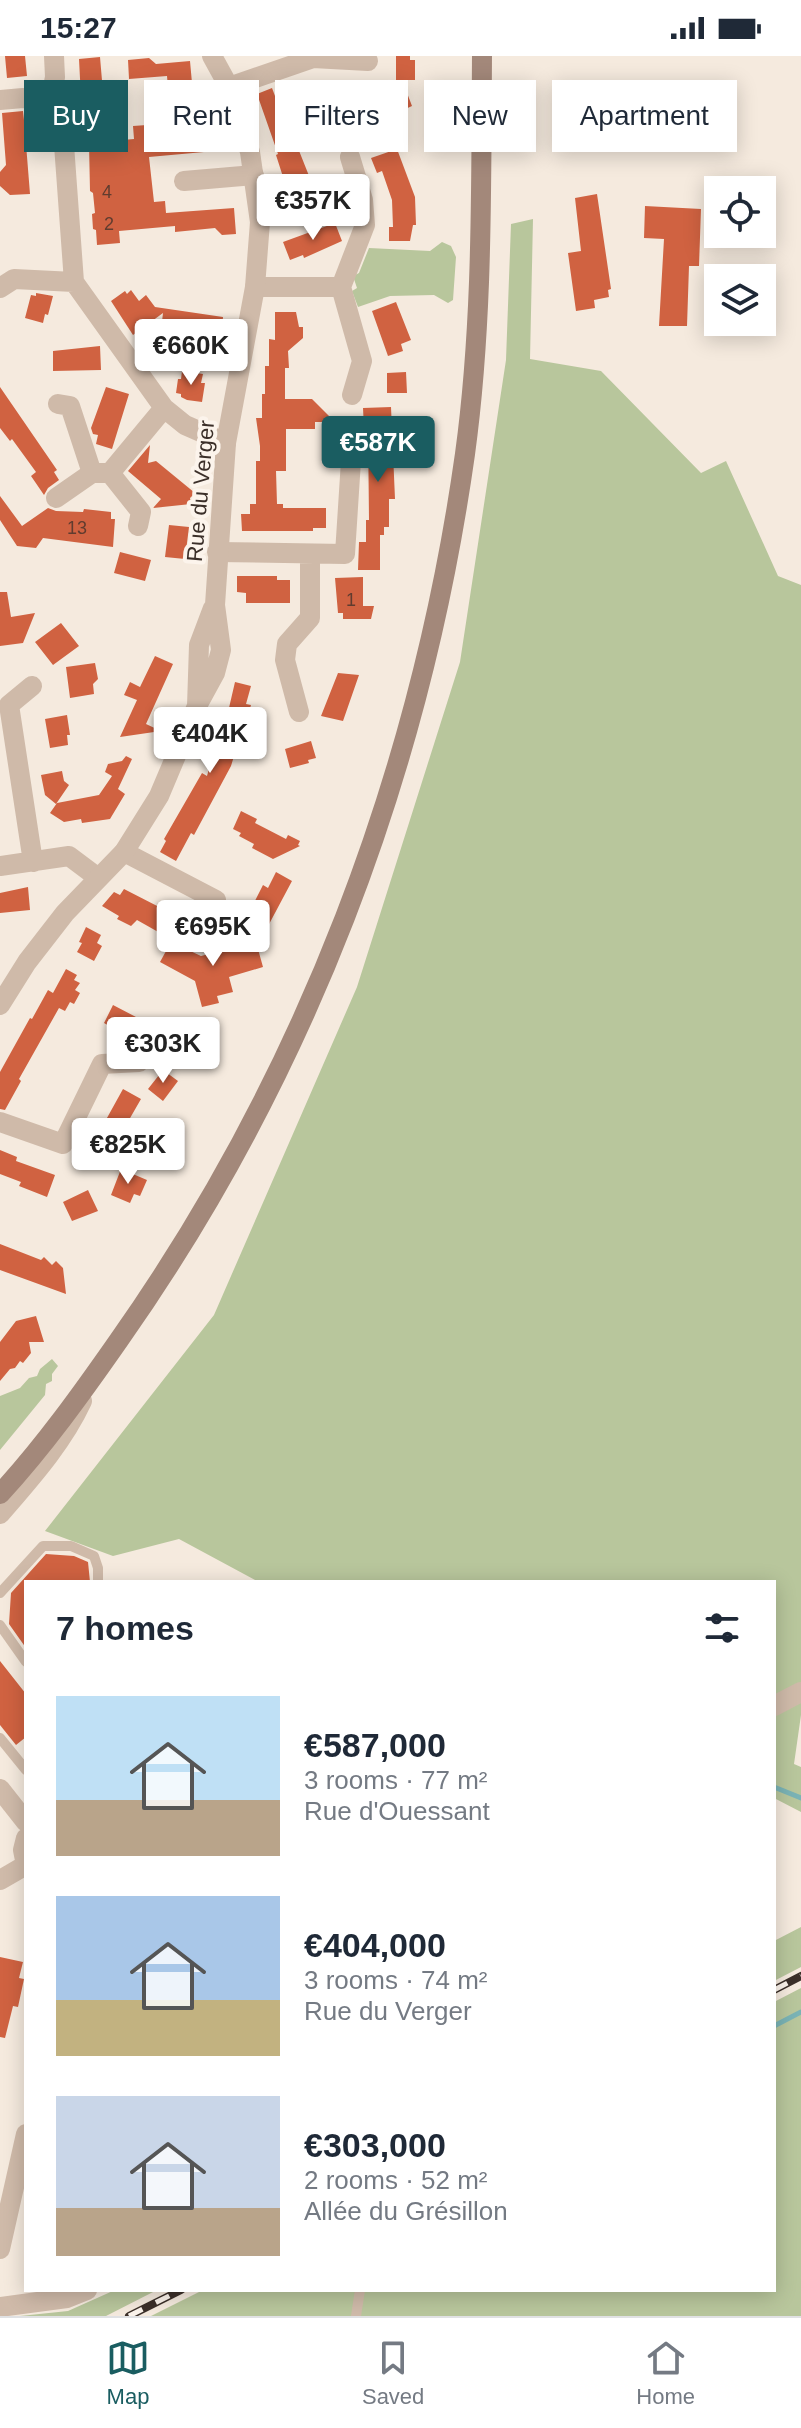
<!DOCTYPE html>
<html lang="en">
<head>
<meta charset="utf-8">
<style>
	:root { --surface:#fff; --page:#f2f2f3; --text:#1f2937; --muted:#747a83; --line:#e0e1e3; --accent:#1a5d61 }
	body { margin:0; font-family:Helvetica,sans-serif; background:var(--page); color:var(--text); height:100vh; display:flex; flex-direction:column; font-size:30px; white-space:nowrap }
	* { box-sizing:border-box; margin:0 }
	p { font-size:26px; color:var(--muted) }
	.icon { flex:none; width:44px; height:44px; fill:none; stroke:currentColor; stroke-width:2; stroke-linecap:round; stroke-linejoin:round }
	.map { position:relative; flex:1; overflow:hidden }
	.sheet { position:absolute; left:24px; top:1524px; width:752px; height:712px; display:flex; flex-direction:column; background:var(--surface); border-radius:0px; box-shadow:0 4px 20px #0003 }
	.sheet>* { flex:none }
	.banner { position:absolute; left:24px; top:24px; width:754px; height:72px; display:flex; gap:16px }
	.controls { position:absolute; left:704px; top:120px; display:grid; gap:16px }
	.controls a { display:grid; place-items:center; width:72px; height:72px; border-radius:0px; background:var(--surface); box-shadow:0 4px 20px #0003; font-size:40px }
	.price { position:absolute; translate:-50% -68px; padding:0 18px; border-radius:8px; background:#fff; color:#222; font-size:26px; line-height:52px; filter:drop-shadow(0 2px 4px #0008) }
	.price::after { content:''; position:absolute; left:50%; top:48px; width:24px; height:18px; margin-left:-12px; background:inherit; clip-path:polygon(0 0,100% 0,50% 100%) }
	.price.active { background:var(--accent); color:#fff }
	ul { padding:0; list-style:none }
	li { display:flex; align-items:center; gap:24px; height:200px; padding:0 32px }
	li span { display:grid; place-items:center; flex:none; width:224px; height:160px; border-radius:0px; color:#555 }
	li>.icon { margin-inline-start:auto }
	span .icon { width:96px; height:96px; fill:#fffc; stroke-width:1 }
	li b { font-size:34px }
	h2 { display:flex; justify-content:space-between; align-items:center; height:96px; padding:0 32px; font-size:34px }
	.tag { padding:0 28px; border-radius:0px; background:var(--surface); box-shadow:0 4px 20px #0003; font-size:28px; line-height:72px }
	.tag.active { background:var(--accent); color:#fff }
	.status { display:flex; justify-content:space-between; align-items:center; height:56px; padding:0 40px; background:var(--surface); direction:ltr }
	.status svg { height:22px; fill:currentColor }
	.dock { display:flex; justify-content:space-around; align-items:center; height:112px; border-top:2px solid var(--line); background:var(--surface); font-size:22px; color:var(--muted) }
	.dock a { display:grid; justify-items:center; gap:4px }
	.dock .active { color:var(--accent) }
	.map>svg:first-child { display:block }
	.green { fill:#b8c69c }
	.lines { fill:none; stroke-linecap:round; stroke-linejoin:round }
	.stream { stroke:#7ab3b5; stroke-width:5 }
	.building { fill:#d06241 }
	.service { stroke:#cfbaa9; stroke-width:10 }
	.minor { stroke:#cfbaa9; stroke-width:20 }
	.tertiary { stroke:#cfbaa9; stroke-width:20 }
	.secondary { stroke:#a3887a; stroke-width:20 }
	.rail-casing { stroke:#3b2f29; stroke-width:8 }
	.rail { stroke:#fcf4ec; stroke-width:5; stroke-dasharray:15; stroke-linecap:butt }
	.labels { text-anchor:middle; stroke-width:8; stroke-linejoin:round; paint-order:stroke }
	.number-label { font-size:18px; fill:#603c2f }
	.street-label { font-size:22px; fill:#3b2f29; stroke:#fcf4ec }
</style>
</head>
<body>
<div class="status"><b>15:27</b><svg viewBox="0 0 49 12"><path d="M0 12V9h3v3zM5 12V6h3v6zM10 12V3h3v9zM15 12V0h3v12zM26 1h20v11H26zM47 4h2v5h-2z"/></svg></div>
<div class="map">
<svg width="801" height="2260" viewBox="0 0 801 2260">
	<rect width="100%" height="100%" fill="#f5eade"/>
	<path class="green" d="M533 163 530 303 601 315 701 417 726 405 778 520 801 529V1659L794 1708 801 1711V1756L774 1742V1526H259L179 1483 113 1500 45 1475 214 1259 357 931 460 606 506 304 511 168Z
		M442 186 451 190 456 201 453 244 448 247 434 239 390 240 358 251 352 235 357 232 353 220 359 217 369 192 430 195Z
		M52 1303 58 1310 52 1318V1325L46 1328 45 1339 0 1394V1340L20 1332 29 1322 37 1320 40 1313Z
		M801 1871V1911L774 1925V1885Z
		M801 1932V2260H151L203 2234H774V1946Z
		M115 2234H157L106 2260H20L68 2255Z"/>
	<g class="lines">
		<path class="stream" d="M774 1731 801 1742
			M774 1970 801 1956"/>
	</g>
	<path class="building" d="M5 0H25L27 20 7 22Z
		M396 0H410V4H415V24H396Z
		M100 1 104 48H108L109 60 82 63 76 58 75 43 81 42 79 3Z
		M149 2 156 8 190 5 192 27 168 32 167 20 129 23 128 4Z
		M404 29 412 50 386 62 385 60 358 69 352 51 365 46 364 43Z
		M272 32 275 40 285 36 299 75 292 77 317 140 292 149 276 99 278 98 257 38Z
		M23 55 25 73 30 72 31 87 26 88 30 138 10 139 0 130V116L6 109 2 57Z
		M147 69 148 73H158L159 78 224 74 226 94 149 101 154 146 165 145 166 157 234 152 236 178 222 179 215 172 175 176V170L119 175 120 187 97 189 96 174 93 173 92 158 95 157 93 137 90 135 89 87 134 83 133 70Z
		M397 93 415 141 416 169H413L410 185H389V171H393L392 144 382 115 377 117 371 102Z
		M597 138 611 233 608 234 609 241 594 244 595 252 576 255 568 197 581 195 575 142Z
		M645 150 701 153 699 210H689L687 270H659L664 183 644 182Z
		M335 167 342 185 304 202 303 199 290 204 283 186Z
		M131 234 139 245 146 239 155 251 223 261 221 289 192 282 193 279 161 274 163 257 133 279 111 245 125 235 127 238Z
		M36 237 53 240 48 259 45 258 43 267 25 262 31 239 36 240Z
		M396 246 411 284 401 288 403 295 388 300 372 255Z
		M275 256H296L299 271H303V282L288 295 289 312H285V343H312L335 366H315V373H286V415H276L277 448H283V452H326V472H313V475H242L241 458H250V448H256V405H260V390L256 362H262V338H265V310H269V283L275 284Z
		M100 290 101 314 53 315V295Z
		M182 315 203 318 201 327H205L202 346 187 344 181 341V338L176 337 178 323H181Z
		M406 316 407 337H387V317Z
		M0 331 57 414 54 416 59 424 48 432 44 439 31 420 36 416 12 383 10 385 0 372Z
		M106 331 129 338 112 393 96 388 98 379 93 378 91 372Z
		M391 351 395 443H389V471H384V479H380V514H358L359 486H366V464H369L368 372 364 373 363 352Z
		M150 389 148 407 156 405 195 437 190 442 191 448 153 452 161 443 128 415Z
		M0 440 22 470 48 452 56 455 83 456 84 453 111 456V463H115L113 491 43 482 36 492 17 490 0 464Z
		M169 469 189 471 185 503 165 501Z
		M120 496 151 504 145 525 114 517Z
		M237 520H277V524H290V547H246V537L237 536Z
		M363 521V550H374L371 563H343V557H338L335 522Z
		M0 536H7L11 561 35 557 23 587 0 590Z
		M61 567 79 590 53 609 35 586Z
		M155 600 173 608 146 668 161 675 120 681 137 644 124 639 130 626 140 631Z
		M95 607 98 623 93 628 94 638 70 642 66 611Z
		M338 617 359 619 343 665 321 660Z
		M235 626 251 630 246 648 251 649 240 688 238 687 231 710 194 779 191 777 176 805 160 796 166 785 164 783 202 717 207 720 218 681 222 682Z
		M67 659 70 679H67L68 689 50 692 45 663Z
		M311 685 316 702 308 704 309 707 290 712 285 693Z
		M126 700 132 703 118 733 125 738 110 763 82 767 81 763 64 766 50 757 57 747 99 739 112 720 105 716 108 708 122 705Z
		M62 715 64 725 69 729 56 748 45 739 41 719Z
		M241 755 257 763 255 767 286 783 288 779 300 785 298 789 300 790 273 803 252 792 254 788 239 780 241 777 233 773Z
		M276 816 292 825 259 887 239 876 263 829 268 832Z
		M28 831 30 854 0 857V837Z
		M124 833 163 853 161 856 169 861 160 877 137 864 131 870 117 863 119 860 102 850 114 836 120 839Z
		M86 871 101 879 97 887 102 890 94 905 77 896 82 887 79 886Z
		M171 886 201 900 256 886 263 911 229 921 233 936 217 940 219 947 202 951 195 925 160 906Z
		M66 913 77 919 74 924 80 927 75 934 80 937 74 948 70 946 65 955 59 952 19 1023 21 1025 5 1054 0 1053V1016L30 962 32 963 48 934 53 937Z
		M113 949 136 961 126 980 104 967Z
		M167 961 179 970 173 977 179 982 167 997 149 983Z
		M163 1014 178 1025 163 1045 148 1033Z
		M123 1033 141 1043 114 1090 97 1080Z
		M0 1094 17 1101 16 1105 55 1119 47 1141 19 1130 21 1126 0 1118Z
		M121 1113 147 1124 140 1140 134 1138 130 1147 111 1139Z
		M88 1134 98 1155 72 1165 63 1146Z
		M0 1188 41 1204 44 1201 52 1209 56 1205 63 1212 66 1238 0 1214Z
		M36 1260 44 1286H29L31 1297 23 1307 20 1305 15 1312 10 1313 0 1325V1286L16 1265Z
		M46 1498 74 1500 88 1506 90 1526H26V1592L9 1568 11 1537Z
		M0 1605 26 1638V1681L16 1689 0 1669Z
		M0 1901 23 1906 19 1922 24 1923 18 1951 13 1950 5 1982 0 1981Z"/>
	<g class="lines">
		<path class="service" d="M0 1537 43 1490H71L94 1500 98 1512V1526
			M0 1569 26 1606
			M0 1682 26 1714
			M356 2260 360 2234"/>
		<path class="minor" d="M229 31 313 2 368 5
			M0 44 23 42 50 47 63 75 74 226
			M50 47 55 21 54 0
			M184 125 254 119
			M255 231H341L365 169 363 144 350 101
			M341 231 362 305 352 339
			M0 232 14 223 74 226 164 352 185 369 226 387
			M58 348 70 350 92 417H110L141 456 138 470
			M110 417 164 352
			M56 442 92 417
			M217 496 345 498 352 389
			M32 630 9 649 33 806
			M299 656 285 604 287 588 310 562V498
			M124 796 216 844
			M0 810 69 800 97 821
			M0 1066 63 1088 102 1008 139 1006
			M0 1458C30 1423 62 1388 82 1345
			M774 1650 801 1636
			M0 1733 26 1766
			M0 1824 26 1809 23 1794 26 1782
			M0 2193 26 2078
			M0 2251 67 2242 87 2234"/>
		<path class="tertiary" d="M197 650 199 589 213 552
			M0 949 27 906 65 857 124 796 159 740 197 650 215 617 221 594 215 549 226 387 255 231 260 166 250 96 229 31 212 0"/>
		<path class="secondary" d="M0 1438C44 1390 82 1337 119 1284 305 1020 420 717 465 398 483 266 481 133 482 0"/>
		<defs>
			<path id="rail" d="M774 1934 801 1920
				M129 2260 181 2234"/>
		</defs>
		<use href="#rail" class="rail-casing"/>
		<use href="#rail" class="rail"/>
	</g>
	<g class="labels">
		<g class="number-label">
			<text x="107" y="142">4</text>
			<text x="109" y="174">2</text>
			<text x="77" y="478">13</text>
			<text x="351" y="550">1</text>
		</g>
		<g class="street-label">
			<text transform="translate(200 435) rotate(-85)" y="8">Rue du Verger</text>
		</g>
	</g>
</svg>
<div class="controls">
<a><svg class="icon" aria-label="locate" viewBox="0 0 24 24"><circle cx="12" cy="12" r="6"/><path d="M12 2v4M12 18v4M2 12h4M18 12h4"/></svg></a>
<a><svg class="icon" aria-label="layers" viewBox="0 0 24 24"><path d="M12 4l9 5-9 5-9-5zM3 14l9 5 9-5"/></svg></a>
</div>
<b class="price" style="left:313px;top:186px">€357K</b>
<b class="price" style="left:191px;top:331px">€660K</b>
<b class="price active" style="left:378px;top:428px">€587K</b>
<b class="price" style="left:210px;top:719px">€404K</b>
<b class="price" style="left:213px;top:912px">€695K</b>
<b class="price" style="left:163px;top:1029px">€303K</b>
<b class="price" style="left:128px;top:1130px">€825K</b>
<div class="banner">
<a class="tag active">Buy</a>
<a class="tag">Rent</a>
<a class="tag">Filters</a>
<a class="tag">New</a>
<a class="tag">Apartment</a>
</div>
<section class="sheet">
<h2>7 homes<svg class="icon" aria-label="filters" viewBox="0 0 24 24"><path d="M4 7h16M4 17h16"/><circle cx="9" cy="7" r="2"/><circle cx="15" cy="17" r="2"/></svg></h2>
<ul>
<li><span style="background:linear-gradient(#bfe0f5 65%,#b9a48a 0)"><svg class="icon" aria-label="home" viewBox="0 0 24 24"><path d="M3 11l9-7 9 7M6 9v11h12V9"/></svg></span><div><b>€587,000</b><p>3 rooms · 77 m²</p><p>Rue d'Ouessant</p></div></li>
<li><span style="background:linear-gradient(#a9c7e8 65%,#c2b280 0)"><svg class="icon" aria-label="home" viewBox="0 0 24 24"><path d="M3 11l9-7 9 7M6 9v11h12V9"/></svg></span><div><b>€404,000</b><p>3 rooms · 74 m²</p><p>Rue du Verger</p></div></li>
<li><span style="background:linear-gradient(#c9d6e8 70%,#b9a48a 0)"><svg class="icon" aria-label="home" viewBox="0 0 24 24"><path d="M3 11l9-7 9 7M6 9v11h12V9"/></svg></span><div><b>€303,000</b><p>2 rooms · 52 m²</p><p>Allée du Grésillon</p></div></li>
</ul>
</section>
</div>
<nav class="dock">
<a class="active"><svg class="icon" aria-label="map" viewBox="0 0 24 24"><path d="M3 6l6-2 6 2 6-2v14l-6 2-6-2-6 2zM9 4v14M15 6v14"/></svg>Map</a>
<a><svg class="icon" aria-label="saved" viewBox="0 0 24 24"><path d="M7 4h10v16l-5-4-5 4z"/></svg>Saved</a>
<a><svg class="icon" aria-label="home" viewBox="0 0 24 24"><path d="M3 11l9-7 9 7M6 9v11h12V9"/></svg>Home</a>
</nav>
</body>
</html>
